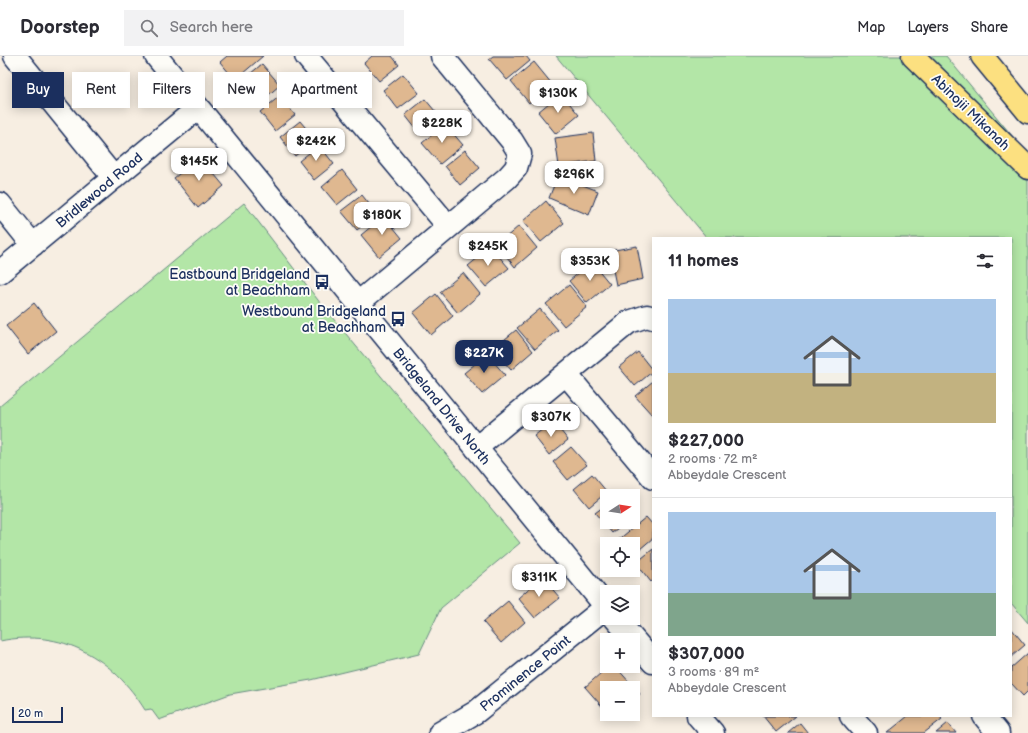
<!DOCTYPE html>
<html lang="en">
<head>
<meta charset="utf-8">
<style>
	:root { --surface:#fff; --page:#f2f2f3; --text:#2b2b33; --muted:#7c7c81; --line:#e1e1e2; --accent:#1b2f5e }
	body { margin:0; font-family:"Balsamiq Sans",sans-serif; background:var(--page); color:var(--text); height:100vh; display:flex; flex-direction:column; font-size:15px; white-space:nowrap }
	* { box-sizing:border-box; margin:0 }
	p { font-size:13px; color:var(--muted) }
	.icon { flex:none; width:22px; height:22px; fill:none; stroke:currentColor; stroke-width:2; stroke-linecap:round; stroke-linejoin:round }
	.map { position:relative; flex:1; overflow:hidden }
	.details { position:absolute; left:652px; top:181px; width:360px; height:480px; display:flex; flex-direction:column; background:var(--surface); border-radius:0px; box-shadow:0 2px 10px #0003 }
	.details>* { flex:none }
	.banner { position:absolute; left:12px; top:16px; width:380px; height:36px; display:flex; gap:8px }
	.needle { width:26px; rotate:78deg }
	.controls { position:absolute; left:600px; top:433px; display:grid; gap:8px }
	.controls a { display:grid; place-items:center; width:40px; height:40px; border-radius:0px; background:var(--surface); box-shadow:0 2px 10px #0003; font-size:20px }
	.scale { position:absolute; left:12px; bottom:10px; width:51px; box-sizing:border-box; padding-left:4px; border:2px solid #1b2f5e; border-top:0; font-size:11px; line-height:14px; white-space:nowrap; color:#1b2f5e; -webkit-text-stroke:3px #fdfcf7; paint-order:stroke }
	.price { position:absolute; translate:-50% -34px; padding:0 9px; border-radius:8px; background:#fff; color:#222; font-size:13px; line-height:26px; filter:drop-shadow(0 1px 2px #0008) }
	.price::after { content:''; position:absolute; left:50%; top:24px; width:12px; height:9px; margin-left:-6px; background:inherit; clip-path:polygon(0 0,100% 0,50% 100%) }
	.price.on { background:var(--accent); color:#fff }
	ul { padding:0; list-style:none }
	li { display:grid; align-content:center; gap:8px; height:212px; padding:0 16px }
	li+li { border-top:1px solid var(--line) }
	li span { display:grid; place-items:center; height:124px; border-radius:0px; color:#555 }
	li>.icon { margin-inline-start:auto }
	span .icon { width:72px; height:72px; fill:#fffc; stroke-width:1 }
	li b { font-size:17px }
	h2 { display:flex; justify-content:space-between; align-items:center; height:48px; padding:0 16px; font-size:17px }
	.pill { padding:0 14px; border-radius:0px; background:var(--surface); box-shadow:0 2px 10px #0003; font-size:14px; line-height:36px }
	.pill.on { background:var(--accent); color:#fff }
	header { display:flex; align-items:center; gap:24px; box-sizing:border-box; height:56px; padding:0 20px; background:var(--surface); border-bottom:1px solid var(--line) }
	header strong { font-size:19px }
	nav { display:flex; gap:22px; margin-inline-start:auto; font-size:14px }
	.search { width:280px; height:36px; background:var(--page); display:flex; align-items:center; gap:10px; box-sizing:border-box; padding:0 14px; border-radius:0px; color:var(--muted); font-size:15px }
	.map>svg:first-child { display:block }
	.green { fill:#b3e6a7; stroke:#678a82 }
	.building { fill:#dfb890; stroke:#1b2f5e }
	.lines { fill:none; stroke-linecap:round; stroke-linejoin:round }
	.minor-casing { stroke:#1b2f5e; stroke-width:25 }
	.major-casing { stroke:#1b2f5e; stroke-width:25 }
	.minor { stroke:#fdfcf7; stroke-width:22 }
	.major { stroke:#fce080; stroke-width:22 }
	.labels { text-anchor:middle; stroke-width:3.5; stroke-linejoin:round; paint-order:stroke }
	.street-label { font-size:14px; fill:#1b2f5e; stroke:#fdfcf7 }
	.poi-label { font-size:14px; fill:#1b2f5e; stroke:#fdfcf7; text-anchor:end }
</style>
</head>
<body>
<header>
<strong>Doorstep</strong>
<div class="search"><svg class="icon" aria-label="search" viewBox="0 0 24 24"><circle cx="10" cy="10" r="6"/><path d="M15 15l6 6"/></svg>Search here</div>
<nav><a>Map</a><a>Layers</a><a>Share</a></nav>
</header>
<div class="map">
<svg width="1028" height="677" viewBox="0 0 1028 677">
	<rect width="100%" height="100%" fill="#f7eee2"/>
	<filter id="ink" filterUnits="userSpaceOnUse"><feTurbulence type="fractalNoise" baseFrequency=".025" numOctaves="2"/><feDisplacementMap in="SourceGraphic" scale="8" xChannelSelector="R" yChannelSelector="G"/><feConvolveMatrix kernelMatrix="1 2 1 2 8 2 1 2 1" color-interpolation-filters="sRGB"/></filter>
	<g filter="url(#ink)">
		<path class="green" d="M556 0H946L1028 99V567L1011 547V182H707Z
			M244 147 321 248 520 487 441 552 419 598 311 624 230 638 159 664 151 653 145 654C113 602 62 572 0 585V350Z"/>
		<path class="building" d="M227 0H263L235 24 220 6Z
			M372 0H392L399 9 379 25 364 7Z
			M493 0H526L530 5 507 24 489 3Z
			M534 6 552 28 529 47 511 25Z
			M262 8 280 29 257 49 239 27Z
			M403 18 419 37 398 53 383 34Z
			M561 37 579 59 556 78 538 56Z
			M280 40 295 59 275 75 260 56Z
			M425 43 440 61 420 78 405 59Z
			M300 65 315 83 295 100 280 81Z
			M445 68 463 89 440 108 422 87Z
			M593 77 596 105 559 110 555 82Z
			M319 89 334 108 314 124 299 105Z
			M465 94 480 112 460 129 445 110Z
			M200 101 224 130 198 152 174 122Z
			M342 114 357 133 337 149 322 131Z
			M558 119 598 135 589 159 549 142Z
			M362 139 377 158 357 174 341 155Z
			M546 145 564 167 541 186 523 165Z
			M384 160 402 182 379 201 361 179Z
			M519 170 537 192 515 211 497 189Z
			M637 190 643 223 616 229 609 195Z
			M491 191 509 212 486 231 468 210Z
			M592 206 610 228 587 247 569 225Z
			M463 217 480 238 458 257 440 236Z
			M569 229 587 251 564 270 546 248Z
			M436 238 453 260 431 279 413 257Z
			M34 247 56 275 28 298 6 270Z
			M540 253 558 274 535 293 517 272Z
			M516 274 533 295 511 314 493 293Z
			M638 296 653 315 635 330 619 311Z
			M487 298 505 319 482 338 464 317Z
			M653 325V360L635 340Z
			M553 365 568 384 549 399 534 380Z
			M571 391 587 409 568 424 553 406Z
			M592 418 607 436 589 451 574 433Z
			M607 448V466H625L612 477 595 457Z
			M646 461 653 469V482L633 499V488H620L617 485Z
			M653 493V524L651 526 636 507Z
			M542 521 560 542 535 562 518 542Z
			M508 545 525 566 501 587 483 566Z
			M1011 572 1025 589 1011 601Z
			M1028 597V635L1023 640 1011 627V612Z
			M609 610H615L640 638 633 644V632H607V656L585 631Z
			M763 660H796L776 676Z
			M908 660H939L942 663 924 677H887Z
			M800 667 808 677H788Z
			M948 667 956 677H936Z"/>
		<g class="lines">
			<defs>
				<path id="minor" d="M15 0 114 122
					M156 0 607 552
					M306 0 448 170
					M0 148 33 189
					M0 216 198 52
					M358 247 507 122 516 112 520 98 512 85 442 0
					M566 318 653 422
					M476 392 629 266 647 260 653 262
					M615 562 653 606
					M698 660 713 677
					M851 660 866 677
					M984 660 998 677
					M440 677 476 656 606 551"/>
				<path id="major" d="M913 0 1028 112
					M982 0 1028 56"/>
			</defs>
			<use href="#minor" class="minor-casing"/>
			<use href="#major" class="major-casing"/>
			<use href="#minor" class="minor"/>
			<use href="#major" class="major"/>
		</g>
	</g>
	<defs>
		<symbol id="bus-bare" viewBox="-9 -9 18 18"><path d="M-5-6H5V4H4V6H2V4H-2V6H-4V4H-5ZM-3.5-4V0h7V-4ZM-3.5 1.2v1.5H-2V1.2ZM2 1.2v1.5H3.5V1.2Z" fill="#1b2f5e" stroke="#fdfcf7" stroke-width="2.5" paint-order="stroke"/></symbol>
	</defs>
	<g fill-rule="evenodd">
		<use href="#bus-bare" x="311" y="215" width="22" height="22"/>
		<use href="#bus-bare" x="387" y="252" width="22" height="22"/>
	</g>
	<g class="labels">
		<g class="street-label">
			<text transform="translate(971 56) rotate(44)" y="5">Abinojii Mikanah</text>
			<text transform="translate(99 134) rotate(-40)" y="5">Bridlewood Road</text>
			<text transform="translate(442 350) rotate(51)" y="5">Bridgeland Drive North</text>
			<text transform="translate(525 617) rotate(-39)" y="5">Prominence Point</text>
		</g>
		<g class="poi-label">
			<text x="310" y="223">Eastbound Bridgeland<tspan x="310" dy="16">at Beachham</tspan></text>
			<text x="386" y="260">Westbound Bridgeland<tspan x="386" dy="16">at Beachham</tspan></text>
		</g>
	</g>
</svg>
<div class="controls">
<a><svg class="needle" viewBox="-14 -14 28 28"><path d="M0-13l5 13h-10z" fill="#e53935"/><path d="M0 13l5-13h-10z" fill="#7c7c81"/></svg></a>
<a><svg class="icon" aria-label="locate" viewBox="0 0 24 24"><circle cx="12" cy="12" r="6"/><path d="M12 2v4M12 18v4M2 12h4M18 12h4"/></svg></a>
<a><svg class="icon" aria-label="layers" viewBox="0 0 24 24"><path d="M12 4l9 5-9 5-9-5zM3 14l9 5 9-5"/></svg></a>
<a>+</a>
<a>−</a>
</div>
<div class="scale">20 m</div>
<b class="price" style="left:558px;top:58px">$130K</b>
<b class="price" style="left:442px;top:88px">$228K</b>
<b class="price" style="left:316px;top:106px">$242K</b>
<b class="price" style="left:199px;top:126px">$145K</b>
<b class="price" style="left:574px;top:139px">$296K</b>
<b class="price" style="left:382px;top:180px">$180K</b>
<b class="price" style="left:488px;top:211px">$245K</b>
<b class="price" style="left:590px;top:226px">$353K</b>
<b class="price on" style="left:484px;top:318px">$227K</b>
<b class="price" style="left:551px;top:382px">$307K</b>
<b class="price" style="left:539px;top:542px">$311K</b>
<div class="banner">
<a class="pill on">Buy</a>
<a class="pill">Rent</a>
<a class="pill">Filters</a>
<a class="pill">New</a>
<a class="pill">Apartment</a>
</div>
<section class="details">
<h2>11 homes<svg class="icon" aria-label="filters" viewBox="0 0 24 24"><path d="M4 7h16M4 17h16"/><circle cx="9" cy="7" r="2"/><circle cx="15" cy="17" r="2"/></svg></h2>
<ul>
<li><span style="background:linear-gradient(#a9c7e8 60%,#c2b280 0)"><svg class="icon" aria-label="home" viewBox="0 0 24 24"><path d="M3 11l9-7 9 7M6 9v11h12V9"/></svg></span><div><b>$227,000</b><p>2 rooms · 72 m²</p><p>Abbeydale Crescent</p></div></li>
<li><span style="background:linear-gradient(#a9c7e8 65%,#7fa58c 0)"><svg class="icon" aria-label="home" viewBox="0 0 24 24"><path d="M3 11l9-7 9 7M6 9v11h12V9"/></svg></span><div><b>$307,000</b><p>3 rooms · 89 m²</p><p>Abbeydale Crescent</p></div></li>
</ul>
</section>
</div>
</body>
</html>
